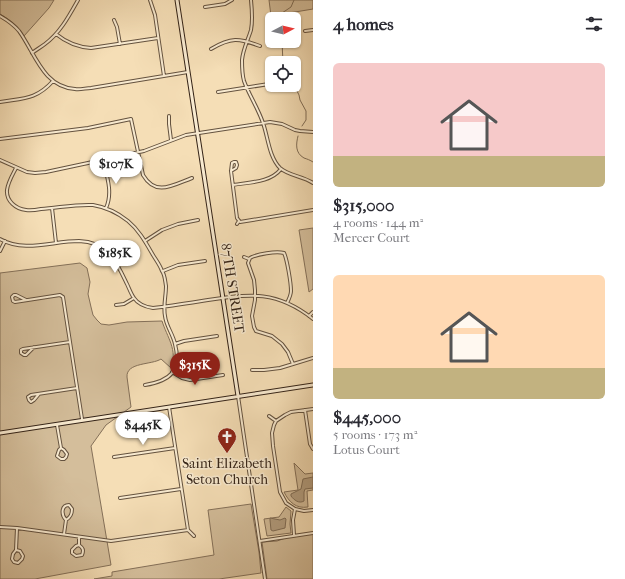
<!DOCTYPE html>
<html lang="en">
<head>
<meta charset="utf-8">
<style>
	:root { --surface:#fff; --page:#f2f2f3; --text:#2b2b33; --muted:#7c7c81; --accent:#8f2418 }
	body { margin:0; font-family:"IM FELL French Canon",serif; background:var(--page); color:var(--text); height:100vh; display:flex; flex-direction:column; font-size:15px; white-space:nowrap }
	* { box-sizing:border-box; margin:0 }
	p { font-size:13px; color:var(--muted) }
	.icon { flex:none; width:22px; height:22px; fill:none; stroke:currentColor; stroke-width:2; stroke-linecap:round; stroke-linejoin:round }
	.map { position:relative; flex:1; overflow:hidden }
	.sheet { display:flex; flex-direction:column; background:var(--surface); width:312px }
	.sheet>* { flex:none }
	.needle { width:26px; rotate:83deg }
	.fabs { position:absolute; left:265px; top:12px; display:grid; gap:8px }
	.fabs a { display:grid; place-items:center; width:36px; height:36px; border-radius:6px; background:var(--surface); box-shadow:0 1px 3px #0004; font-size:20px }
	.price { position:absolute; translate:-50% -34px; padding:0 9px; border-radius:14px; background:#fff; color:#222; font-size:13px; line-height:26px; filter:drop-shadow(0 1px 2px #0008) }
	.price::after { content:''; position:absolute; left:50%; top:24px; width:12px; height:9px; margin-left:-6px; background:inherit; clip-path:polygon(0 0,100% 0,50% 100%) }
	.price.selected { background:var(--accent); color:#fff }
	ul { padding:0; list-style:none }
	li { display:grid; align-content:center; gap:8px; height:212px; padding:0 20px }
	li span { display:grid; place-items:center; height:124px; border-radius:6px; color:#555 }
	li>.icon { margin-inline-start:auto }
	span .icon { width:72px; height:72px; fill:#fffc; stroke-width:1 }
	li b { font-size:17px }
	h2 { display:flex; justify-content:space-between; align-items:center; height:48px; padding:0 20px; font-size:17px }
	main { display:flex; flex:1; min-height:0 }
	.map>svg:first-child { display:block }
	.green { fill:#d4be9b; stroke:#847059 }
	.water { fill:#b39e80; stroke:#806d56 }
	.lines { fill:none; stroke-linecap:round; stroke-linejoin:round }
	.stream { stroke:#806d56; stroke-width:1 }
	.street-casing { stroke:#64523f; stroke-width:4 }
	.secondary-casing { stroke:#342317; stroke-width:5 }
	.street { stroke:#f8ead0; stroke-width:2 }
	.secondary { stroke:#f8ead0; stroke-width:3 }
	.labels { text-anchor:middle; stroke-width:3; stroke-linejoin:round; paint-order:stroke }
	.street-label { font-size:14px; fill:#342317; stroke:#f8ead0 }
	.poi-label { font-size:14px; fill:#342317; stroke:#f8ead0 }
</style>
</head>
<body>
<main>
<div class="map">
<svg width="313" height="579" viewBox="0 0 313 579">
	<rect width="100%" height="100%" fill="#f5deb6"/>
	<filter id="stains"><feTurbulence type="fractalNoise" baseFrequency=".005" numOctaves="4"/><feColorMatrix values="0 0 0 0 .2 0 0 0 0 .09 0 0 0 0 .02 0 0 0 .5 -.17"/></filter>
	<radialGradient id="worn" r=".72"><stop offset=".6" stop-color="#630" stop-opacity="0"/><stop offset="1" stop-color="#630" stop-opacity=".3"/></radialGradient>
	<path class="green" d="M0 0H54L49 8 24 36C18 26 10 20 0 14Z
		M269 0H313V9L271 16Z
		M313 228V289L309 292 299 230Z
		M80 263 87 268 90 282 88 294 91 307 93 315 97 320 101 324 109 325 127 322 162 321C167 337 178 350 171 368L161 359C152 365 126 362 127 377L131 407 106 425 91 446 111 565 35 579H0V273Z
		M294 463 305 474 313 473V490L307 491 308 507C296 509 289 502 284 492L298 490Z
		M251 504 259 552 261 573 219 579H94L112 576V572L214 555 208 510Z
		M286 507 291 511 290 524 291 533 267 536 264 519 279 517Z
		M313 533V579H267L262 542 277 541 294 535Z"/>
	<path class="water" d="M313 477V488L305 489 304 492V501C299 504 294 500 291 496V494L301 489 303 479Z
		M270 518 280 520 285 518 286 519 285 528 273 531 271 530 270 520Z"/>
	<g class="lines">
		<path class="stream" d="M281 19 282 13 291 7 294 0
			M282 41 283 63
			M294 85 299 95 300 100 306 111V120L302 126
			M298 136C296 144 295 153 304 158 307 159 310 160 313 162"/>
		<defs>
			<path id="street" d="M150 0 155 15 164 76
				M251 0C252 10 253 20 251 30 248 40 243 49 242 60 242 67 242 74 244 81 249 95 258 108 263 123 268 137 269 157 280 168 289 176 303 176 313 183
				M205 7 225 4 232 0
				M0 16C7 20 14 25 19 31 35 53 43 87 75 89 80 90 86 88 91 88L188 72
				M114 20 117 27 120 44
				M305 31 313 30
				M56 34C67 43 77 47 91 48L158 38
				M211 49C231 37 239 38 260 46
				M32 53C36 50 41 47 45 44 60 33 69 16 78 0
				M218 92 269 84
				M0 102C23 98 36 100 53 81
				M169 116V124L171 140
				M0 139 88 128 131 119 143 175C156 197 173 185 192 178
				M0 160 27 172 35 173 46 172 144 151 186 135 270 122 282 124 295 130 300 131 313 132
				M103 160C107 176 113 193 106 208
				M16 168C13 174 8 182 7 190 6 201 16 209 26 210 31 211 36 210 41 209 58 208 75 204 93 205 105 207 118 213 128 221 139 230 146 243 153 255 156 260 160 265 162 271 165 275 165 281 166 286 166 296 163 306 165 316 166 326 173 334 175 344 182 371 170 381 145 385
				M231 171 236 168 237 165 236 162H234L232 163 231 171 237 218 240 222 313 210
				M233 185C249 182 270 183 281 169
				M52 208 56 243
				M237 224 239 221
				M0 239C25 253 52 241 79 241 108 242 116 261 127 284 129 288 131 294 134 298 138 304 146 307 153 308 171 306 189 303 208 300 250 293 278 291 313 319
				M145 241 162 230 178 224 198 220
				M0 251 5 241
				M244 257 249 259
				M163 271 178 265 205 261
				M26 300 16 295H14L12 297 13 301 15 302 60 295 63 297 82 419
				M287 303C289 299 291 295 291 291 291 283 287 259 284 253 276 251 257 254 250 258L248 263 254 280 255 290V300L252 316 254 327 256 331 272 336 282 344 288 352 293 364
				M116 305 124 304 134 298
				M309 316 313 312
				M175 344 184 341 217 336
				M34 347 26 355H24L21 353V350L23 349 70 342
				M252 370H264L280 368 313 358
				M172 372 182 378 190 380 223 375
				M39 394 34 400 31 402 29 400 28 397 31 395 77 388
				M238 396 265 579
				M169 407 188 530
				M305 410 310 444 313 449
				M269 416 276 421
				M57 425 61 448 64 450 67 454 66 457 64 459H61L57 456 59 450 61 448
				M114 457 175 448
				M120 498 181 489
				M295 509 304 511 313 510
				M0 527 17 528 111 541 188 530
				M188 530 194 536
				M64 534 66 520C71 517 72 514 72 509L69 505C61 505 61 515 66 520
				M294 535 293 520 295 509 286 503 280 492 273 446 272 433 274 425 276 421 285 415 291 412 313 409
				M260 541 313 533
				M79 545 76 546 72 550V553L76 556 82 555C84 550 83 548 79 545V537
				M16 550 13 554 12 559 14 562 18 563 22 559 23 556 20 551 16 550 17 528"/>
			<path id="secondary" d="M177 0 238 396
				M0 433 313 385"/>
		</defs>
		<use href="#street" class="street-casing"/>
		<use href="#secondary" class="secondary-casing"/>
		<use href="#street" class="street"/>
		<use href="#secondary" class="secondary"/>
	</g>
	<defs>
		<symbol id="church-pin" viewBox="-11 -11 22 30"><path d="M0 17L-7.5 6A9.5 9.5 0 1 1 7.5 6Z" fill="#8f2418" stroke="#f8ead0"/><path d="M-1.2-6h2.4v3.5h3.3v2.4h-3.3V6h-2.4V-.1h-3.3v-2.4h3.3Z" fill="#fff"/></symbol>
	</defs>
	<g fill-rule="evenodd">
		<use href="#church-pin" x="216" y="426" width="22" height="30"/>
	</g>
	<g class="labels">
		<g class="street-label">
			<text transform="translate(233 288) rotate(81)" y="5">87TH STREET</text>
		</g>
		<g class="poi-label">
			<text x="227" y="468">Saint Elizabeth<tspan x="227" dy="16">Seton Church</tspan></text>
		</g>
	</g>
	<rect width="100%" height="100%" filter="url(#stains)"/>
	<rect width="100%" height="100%" fill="url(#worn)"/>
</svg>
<div class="fabs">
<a><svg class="needle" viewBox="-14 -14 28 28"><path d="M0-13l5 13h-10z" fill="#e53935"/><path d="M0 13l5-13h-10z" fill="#7c7c81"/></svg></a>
<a><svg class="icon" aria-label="locate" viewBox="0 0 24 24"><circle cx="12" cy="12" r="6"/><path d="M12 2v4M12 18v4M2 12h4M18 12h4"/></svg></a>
</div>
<b class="price" style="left:116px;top:185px">$107K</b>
<b class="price" style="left:115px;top:274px">$185K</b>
<b class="price selected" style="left:195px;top:386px">$315K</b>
<b class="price" style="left:143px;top:446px">$445K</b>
</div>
<section class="sheet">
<h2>4 homes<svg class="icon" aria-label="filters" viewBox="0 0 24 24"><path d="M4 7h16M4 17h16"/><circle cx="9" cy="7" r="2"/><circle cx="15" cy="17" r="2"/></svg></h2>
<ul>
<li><span style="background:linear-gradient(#f6c9c9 75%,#c2b280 0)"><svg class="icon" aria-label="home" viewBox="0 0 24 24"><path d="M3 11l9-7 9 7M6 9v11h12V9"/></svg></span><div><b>$315,000</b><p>4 rooms · 144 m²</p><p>Mercer Court</p></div></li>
<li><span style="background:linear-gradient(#ffd9b3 75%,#c2b280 0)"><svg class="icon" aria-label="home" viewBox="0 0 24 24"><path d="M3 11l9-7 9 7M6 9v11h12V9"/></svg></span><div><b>$445,000</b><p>5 rooms · 173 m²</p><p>Lotus Court</p></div></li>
</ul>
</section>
</main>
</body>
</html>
